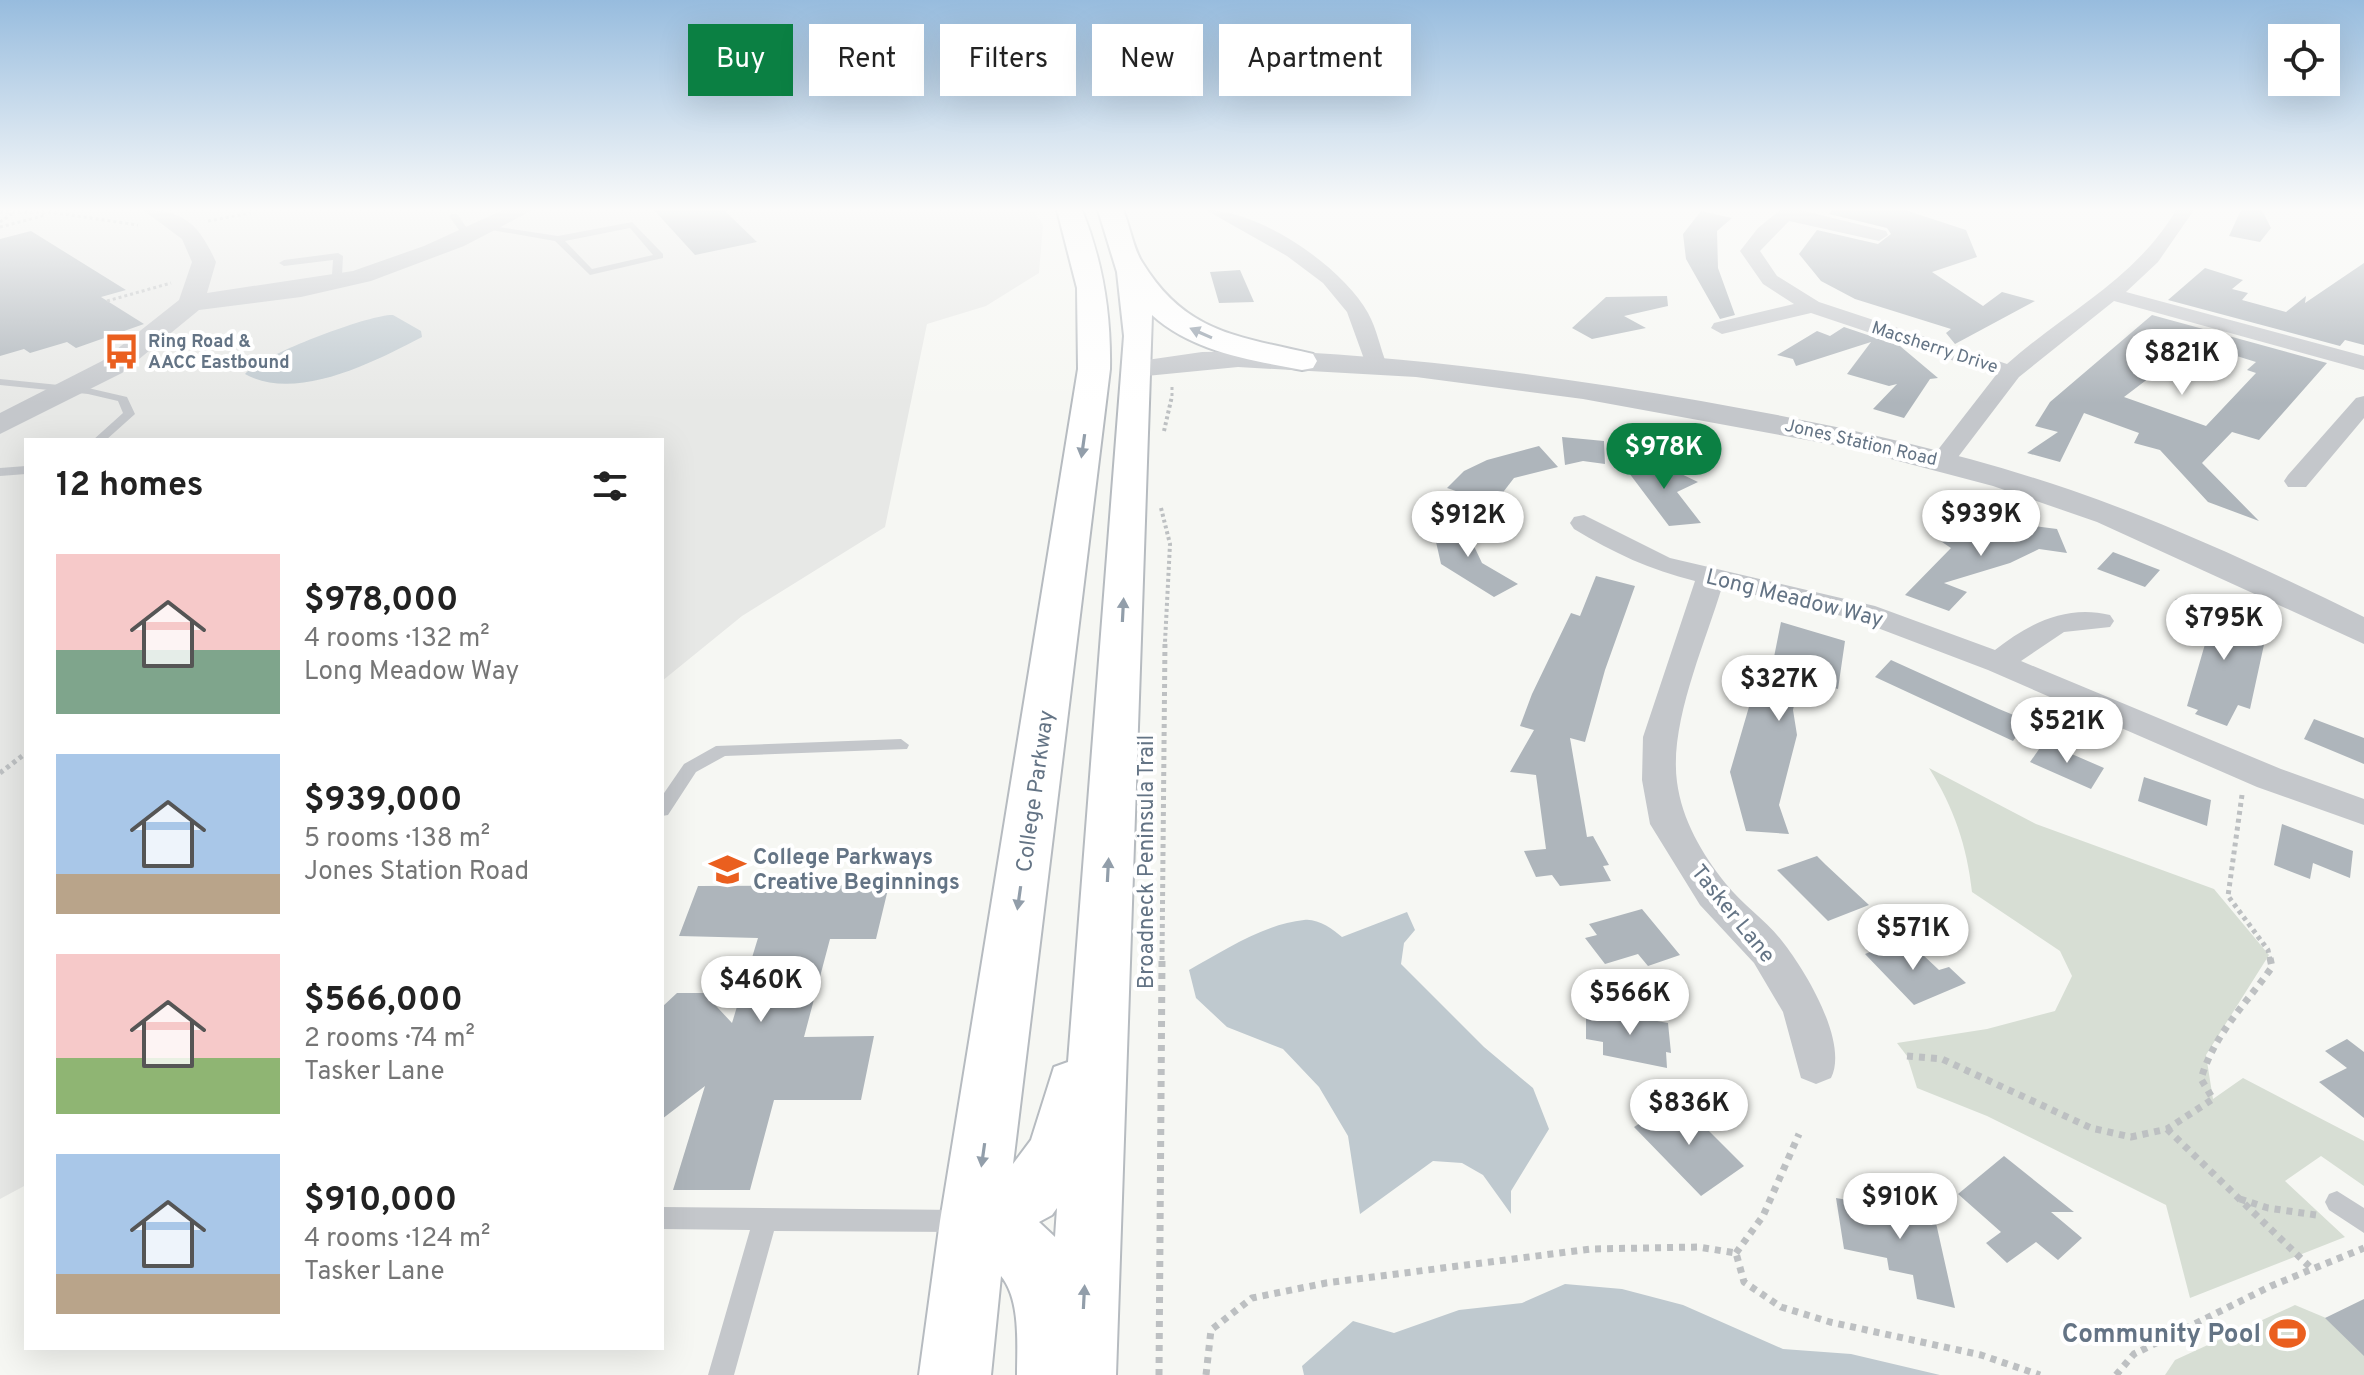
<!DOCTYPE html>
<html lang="en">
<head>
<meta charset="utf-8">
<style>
	:root { --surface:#fff; --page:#f2f2f2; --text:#222; --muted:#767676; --accent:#0b8043 }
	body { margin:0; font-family:Overpass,sans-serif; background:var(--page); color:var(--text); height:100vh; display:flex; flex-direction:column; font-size:30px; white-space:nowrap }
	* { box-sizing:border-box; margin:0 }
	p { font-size:26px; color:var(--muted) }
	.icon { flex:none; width:44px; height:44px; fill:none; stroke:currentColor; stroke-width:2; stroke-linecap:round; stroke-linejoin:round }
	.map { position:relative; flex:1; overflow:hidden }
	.drawer { position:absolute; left:24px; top:438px; width:640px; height:912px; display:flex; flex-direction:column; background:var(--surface); border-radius:0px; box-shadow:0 8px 32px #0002 }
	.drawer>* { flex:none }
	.banner { position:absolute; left:688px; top:24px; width:760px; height:72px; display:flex; gap:16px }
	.controls { position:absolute; left:2268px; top:24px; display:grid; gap:16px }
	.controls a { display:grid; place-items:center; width:72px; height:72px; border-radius:0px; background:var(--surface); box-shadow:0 8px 32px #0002; font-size:40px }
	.price { position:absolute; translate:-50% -68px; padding:0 18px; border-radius:28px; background:#fff; color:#222; font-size:26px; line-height:52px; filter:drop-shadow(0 2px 4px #0008) }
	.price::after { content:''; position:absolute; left:50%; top:48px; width:24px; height:18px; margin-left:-12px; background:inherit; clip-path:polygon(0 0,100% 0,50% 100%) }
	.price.active { background:var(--accent); color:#fff }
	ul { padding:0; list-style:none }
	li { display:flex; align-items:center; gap:24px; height:200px; padding:0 32px }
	li span { display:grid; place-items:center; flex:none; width:224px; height:160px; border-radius:0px; color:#555 }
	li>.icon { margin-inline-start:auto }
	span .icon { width:96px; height:96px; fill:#fffc; stroke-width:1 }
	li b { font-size:34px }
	h2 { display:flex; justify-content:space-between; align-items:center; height:96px; padding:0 32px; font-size:34px }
	.tag { padding:0 28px; border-radius:0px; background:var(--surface); box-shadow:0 8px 32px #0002; font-size:28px; line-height:72px }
	.tag.active { background:var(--accent); color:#fff }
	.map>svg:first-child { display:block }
	.built { fill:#e7e8e6 }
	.green { fill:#d7ded4 }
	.water { fill:#bfc9cf }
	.building { fill:#aeb5bb; fill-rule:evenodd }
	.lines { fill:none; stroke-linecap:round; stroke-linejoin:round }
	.secondary-casing { stroke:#b6bbc0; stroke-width:4 }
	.path-far3 { stroke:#bdc0c2; stroke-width:3; stroke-dasharray:3 3; stroke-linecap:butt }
	.path-far2 { stroke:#bdc0c2; stroke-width:4; stroke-dasharray:3 3; stroke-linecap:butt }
	.path-far1 { stroke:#bdc0c2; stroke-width:5; stroke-dasharray:4 4; stroke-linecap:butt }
	.path { stroke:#bdc0c2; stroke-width:7; stroke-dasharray:6 6; stroke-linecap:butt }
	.service { fill:#c4c7cb; fill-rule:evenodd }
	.minor { fill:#c4c7cb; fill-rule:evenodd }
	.tertiary { fill:#c4c7cb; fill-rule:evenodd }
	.secondary { fill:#fff; fill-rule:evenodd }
	.oneway { fill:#929eaa }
	.labels { text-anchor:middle; stroke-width:8; stroke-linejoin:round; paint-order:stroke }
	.far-poi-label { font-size:18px; font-weight:bold; fill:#647485; stroke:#fff; text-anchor:start }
	.far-street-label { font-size:18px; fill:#647485; stroke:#fff }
	.street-label { font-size:22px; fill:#647485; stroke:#fff }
	.poi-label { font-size:22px; font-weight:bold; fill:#647485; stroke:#fff; text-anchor:start }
	.near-poi-label { font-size:26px; font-weight:bold; fill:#647485; stroke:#fff; text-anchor:end }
</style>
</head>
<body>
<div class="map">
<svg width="2364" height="1375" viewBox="0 0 2364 1375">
	<rect width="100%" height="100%" fill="#f6f7f3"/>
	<path class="built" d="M0 210H1034L1043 225 1039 273 986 306 927 324 885 527 742 616 662 681V440H26V1185L0 1199Z"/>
	<path class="green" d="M1929 768 2036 824 2214 889 2269 955 2206 1055 2213 1099 2243 1078 2364 1141V1186L2321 1156 2285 1181 2345 1237 2190 1298 2166 1205 1987 1116 1917 1088 1907 1056 1897 1043 1987 1029 2055 1011 2072 976 2060 951 1972 892C1967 846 1954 808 1929 768Z
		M2295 1305 2326 1318 2364 1355V1375H2165L2175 1360Z"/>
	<path class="water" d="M393 315 421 331 422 337C376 361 296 403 245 374 257 357 369 314 393 315Z
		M1407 912 1415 930 1404 943 1401 964 1484 1047 1533 1088 1549 1129 1511 1191V1214L1483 1175 1462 1163 1433 1161 1360 1214 1348 1136 1319 1087 1283 1049 1227 1027 1196 998 1189 970C1223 951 1264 924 1304 920 1317 918 1333 929 1342 937Z
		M1565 1284 1622 1289 1683 1305 1783 1349 1851 1354 1940 1375H1304L1302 1366 1353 1321 1394 1333 1459 1310 1522 1303Z"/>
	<path class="building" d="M654 210H724L757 242 695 255Z
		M1832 210H1905L1966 230 1977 257 1932 272 1983 306 2002 292 2035 301 1955 344 1946 333 1951 329 1855 299 1821 281 1799 254 1817 230 1878 244 1891 234 1887 228 1829 214Z
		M2241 210H2262L2271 228 2260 242 2229 236Z
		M1701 211 1732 218 1717 231 1718 268 1735 315 1720 319 1686 259 1683 234Z
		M31 231 126 290 101 297 144 324 76 348 67 342 30 353 24 349 0 356V239Z
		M2364 263V345L2345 340 2340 346 2168 300 2205 268 2243 280 2232 289 2248 293 2242 300 2286 312 2306 296 2305 303Z
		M1240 270 1254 302 1219 303 1210 272Z
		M1667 296 1668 306 1624 316 1646 328 1592 339 1572 328 1606 297Z
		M2152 315 2327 363 2259 440 2232 432 2202 463 2259 521 2208 502 2160 450 2134 443 2139 433 2084 413 2060 462 2027 453 2058 432 2035 426 2050 402ZM2195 343 2256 362 2247 370 2256 373 2206 426 2124 397Z
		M1844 327 1900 346 1938 378 1930 379 1904 418 1873 409 1897 384 1889 386 1847 374 1871 342 1796 366 1793 359 1777 355 1817 331 1830 336Z
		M1562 437 1604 441 1605 464 1583 461 1565 465Z
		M1539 446 1558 467 1514 478 1494 504 1447 488 1464 471 1487 460Z
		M1648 458 1698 482 1677 492 1701 523 1669 526 1626 469Z
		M1981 519 2057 529 2067 553 2039 549 2010 563 1944 583 1967 592 1949 611 1905 595 1951 548 1942 542 1989 528Z
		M1437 521H1462L1482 563 1518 584 1494 597 1441 564 1434 533H1441Z
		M2113 552 2160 570 2145 587 2097 569Z
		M1596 576 1635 586 1605 670 1585 742 1570 738 1587 837 1593 836 1609 865 1603 866 1611 881 1560 886 1552 875 1536 877 1524 851 1546 849 1536 775 1510 772 1534 730 1520 726 1532 694 1571 613 1580 616Z
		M2211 596 2265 640 2250 709 2238 705 2227 726 2195 714 2198 710 2187 706 2210 627 2175 599Z
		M1781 622 1845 641 1838 689 1800 679 1793 710 1797 735 1779 805 1789 834 1746 831 1730 772 1760 669 1771 672Z
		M1891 660 1999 709 2028 721 2013 741 1875 677Z
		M2314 719 2364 738V764L2304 739Z
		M2044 742 2104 768 2091 789 2030 762Z
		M2144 777 2211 800 2207 826 2138 801Z
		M2282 824 2353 851 2350 878 2313 863 2310 879 2274 865Z
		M1817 856 1826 865 1869 905 1828 921 1777 870Z
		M889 885 876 939H830L804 1037 874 1036 861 1100H774L750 1190H673L705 1086 662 1119V1007L677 993H704L732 1023 758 938 679 936 698 886Z
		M1642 909 1680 955 1648 966 1638 954 1605 964 1585 938 1597 935 1589 924Z
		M1905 938 1939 970 1949 967 1966 983 1914 1005 1865 954Z
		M1586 1008 1668 1023 1671 1053 1666 1052 1667 1068 1603 1055V1042L1586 1039Z
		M2347 1039 2364 1052V1118L2319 1082 2347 1068 2325 1051Z
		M1677 1099 1744 1166 1701 1196 1634 1127Z
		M2004 1156 2074 1212H2051L2082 1238 2058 1260 2036 1242 2007 1263 1986 1243 2001 1232 1958 1194Z
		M1874 1193 1932 1205 1955 1308 1917 1299 1913 1275 1889 1270 1887 1258 1844 1249 1836 1198 1877 1205Z
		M2364 1299V1356L2325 1318Z"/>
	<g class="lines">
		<defs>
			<path id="secondary" d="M1057 210H1082C1103 262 1111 313 1110 369L1013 1164 1031 1140 1054 1067 1068 1062 1124 336 1117 272 1098 210H1123C1130 226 1133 248 1142 262 1186 334 1238 336 1313 354L1317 361 1313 368 1302 370C1250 360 1193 352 1152 315L1116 1375H1017C1017 1345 1021 1300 1001 1276L991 1375H919L940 1221 1078 369 1077 288ZM1057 1208 1055 1237 1039 1222 1052 1215Z"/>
		</defs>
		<use href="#secondary" class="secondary-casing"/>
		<path class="path-far3" d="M0 212 56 213 138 225
			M208 221 251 213
			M0 222 12 214
			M0 227 46 215
			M107 301 171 283
			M1172 387V398"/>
		<path class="path-far2" d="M1164 431 1172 396
			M1161 508 1170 544 1165 642"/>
		<path class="path-far1" d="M0 773 26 753
			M2242 795 2228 896 2268 950 2270 960
			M1162 960 1165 640"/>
		<path class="path" d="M1907 1056 1942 1059 2091 1128 2131 1137 2167 1129 2213 1099 2201 1079C2214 1034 2246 1004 2272 967L2270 958
			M2167 1129 2313 1270
			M2240 1199 2268 1208 2316 1215
			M1736 1253 1763 1216 1799 1134
			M1159 1375 1162 958
			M1206 1375 1211 1330 1252 1298 1326 1283 1591 1249 1698 1247 1736 1253 1744 1282 1781 1307 1830 1322 1981 1355 2040 1375
			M2116 1375 2134 1354 2271 1286 2364 1248"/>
		<path class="service" d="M451 214H457L472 235 470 237H464L449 216Z
			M632 222 663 254V258L590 275 555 241 480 228 485 225 558 236ZM630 228 653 255 592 269 565 241Z
			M338 253 343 256 342 275 347 282 342 285 332 275 333 260 284 266 279 263 284 260Z
			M0 379 88 388 127 397 135 414 106 440H93L123 413 118 401 88 394 0 385Z
			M26 466V474L0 476V468Z
			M901 739 909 745 907 749 725 756 696 772 668 815 662 816V796L684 764 716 746Z
			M2337 1191 2364 1208V1233L2329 1210 2325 1202 2329 1194Z
			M662 1207 960 1210 968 1213 972 1221 968 1229 960 1232 774 1231 734 1375H708L750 1230 662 1229Z"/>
		<path class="minor" d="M1206 210C1259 210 1342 266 1368 313 1377 329 1380 348 1387 365L1384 370H1368L1347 312 1323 283 1287 256Z
			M1780 210H1800L1886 231 1888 235 1879 241 1789 221 1760 251 1777 276 1819 302 2007 364C2065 312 2136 279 2176 210H2194L2158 262 2126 292 2364 356V370L2114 301 2019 377 1952 465H1934L1930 460 1996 375 1811 313 1722 334 1711 328 1714 323 1794 304 1763 284 1740 251 1758 228Z
			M2364 396V418L2306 487H2288L2284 481 2288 475 2356 398Z
			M1584 515 1670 558 1875 606 1995 650C2028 624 2066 604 2110 615L2114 621 2110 627 2064 632 2021 661 2281 769 2364 799V825L2257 787 1988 670 1854 619 1722 587C1705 644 1669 723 1677 782 1682 820 1702 854 1726 884 1743 905 1766 920 1782 941 1805 970 1849 1042 1831 1078L1816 1084 1801 1078 1783 1012 1754 963 1700 905 1650 824 1642 780 1643 737 1695 581C1650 570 1614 553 1574 529L1570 523 1574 517Z"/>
		<path class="tertiary" d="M143 210C185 210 199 225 216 262L207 293 353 271 424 246 503 210H533L464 246 371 281 301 297 199 310 122 373 0 434V413L102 361 179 300 192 262 182 239Z
			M1275 351C1418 357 1560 377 1701 401 1825 423 1951 449 2071 490 2172 525 2268 570 2364 617V644L2097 522 1993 486 1845 447 1583 399 1416 377 1238 367 1136 377 1126 375 1122 369 1126 363 1202 352Z"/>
		<use href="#secondary" class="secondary"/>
	</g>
	<defs><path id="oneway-solid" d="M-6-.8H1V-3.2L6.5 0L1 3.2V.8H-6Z" transform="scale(2)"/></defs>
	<g class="oneway">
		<use href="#oneway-solid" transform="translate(1201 333) rotate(-156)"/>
		<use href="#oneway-solid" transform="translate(1083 446) rotate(98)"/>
		<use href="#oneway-solid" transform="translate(1123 610) rotate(-87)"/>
		<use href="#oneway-solid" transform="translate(1108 870) rotate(-87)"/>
		<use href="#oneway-solid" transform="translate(1019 898) rotate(98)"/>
		<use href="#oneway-solid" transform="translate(983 1155) rotate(98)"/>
		<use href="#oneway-solid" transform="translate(1084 1297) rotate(-87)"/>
	</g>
	<linearGradient id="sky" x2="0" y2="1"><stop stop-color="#97bcde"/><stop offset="0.52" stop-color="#fbfbfa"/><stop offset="1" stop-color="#fbfbfa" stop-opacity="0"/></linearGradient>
	<rect width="2364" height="403" fill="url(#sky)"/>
	<defs>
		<symbol id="bus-bare" viewBox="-9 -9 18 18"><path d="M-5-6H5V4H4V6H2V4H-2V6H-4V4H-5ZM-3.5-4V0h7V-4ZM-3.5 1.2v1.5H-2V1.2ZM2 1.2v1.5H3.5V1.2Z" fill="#ea5f1f" stroke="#fff" stroke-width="2.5" paint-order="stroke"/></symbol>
		<symbol id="school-bare" viewBox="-9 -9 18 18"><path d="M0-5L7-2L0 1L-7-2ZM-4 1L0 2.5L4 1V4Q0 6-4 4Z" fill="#ea5f1f" stroke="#fff" stroke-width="2.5" paint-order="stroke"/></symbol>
		<symbol id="stadium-bare" viewBox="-9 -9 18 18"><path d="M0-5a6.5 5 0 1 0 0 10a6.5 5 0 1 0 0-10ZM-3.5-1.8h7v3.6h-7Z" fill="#ea5f1f" stroke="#fff" stroke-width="2.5" paint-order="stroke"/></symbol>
	</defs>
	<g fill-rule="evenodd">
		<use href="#bus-bare" x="96" y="326" width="51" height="51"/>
		<use href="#school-bare" x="702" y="844" width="51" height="51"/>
		<use href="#stadium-bare" x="2262" y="1308" width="51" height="51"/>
	</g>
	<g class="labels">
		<g class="far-poi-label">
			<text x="148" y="347">Ring Road &amp;<tspan x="148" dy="21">AACC Eastbound</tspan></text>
		</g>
		<g class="far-street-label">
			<text transform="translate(1935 347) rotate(18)" y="6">Macsherry Drive</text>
			<text transform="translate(1861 442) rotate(13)" y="6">Jones Station Road</text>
		</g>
		<g class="street-label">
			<text transform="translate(1795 597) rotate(14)" y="8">Long Meadow Way</text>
			<text transform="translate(1034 791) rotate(-82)" y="8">College Parkway</text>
			<text transform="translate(1145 862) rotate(-90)" y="8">Broadneck Peninsula Trail</text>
			<text transform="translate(1734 913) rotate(51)" y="8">Tasker Lane</text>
		</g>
		<g class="poi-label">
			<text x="753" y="864">College Parkways<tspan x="753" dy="25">Creative Beginnings</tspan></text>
		</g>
		<g class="near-poi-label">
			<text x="2261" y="1342">Community Pool</text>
		</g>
	</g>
</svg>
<div class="controls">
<a><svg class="icon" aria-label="locate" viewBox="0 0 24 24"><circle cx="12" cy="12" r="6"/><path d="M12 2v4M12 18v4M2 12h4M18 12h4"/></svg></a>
</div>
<b class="price" style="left:2182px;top:397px">$821K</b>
<b class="price active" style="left:1664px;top:491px">$978K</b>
<b class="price" style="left:1981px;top:558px">$939K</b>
<b class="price" style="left:1468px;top:559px">$912K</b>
<b class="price" style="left:2224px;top:662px">$795K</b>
<b class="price" style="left:1779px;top:723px">$327K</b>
<b class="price" style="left:2067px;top:765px">$521K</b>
<b class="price" style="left:1913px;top:972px">$571K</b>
<b class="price" style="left:761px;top:1024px">$460K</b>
<b class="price" style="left:1630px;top:1037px">$566K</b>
<b class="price" style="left:1689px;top:1147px">$836K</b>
<b class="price" style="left:1900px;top:1241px">$910K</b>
<div class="banner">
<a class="tag active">Buy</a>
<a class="tag">Rent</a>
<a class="tag">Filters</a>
<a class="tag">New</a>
<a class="tag">Apartment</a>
</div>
<section class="drawer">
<h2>12 homes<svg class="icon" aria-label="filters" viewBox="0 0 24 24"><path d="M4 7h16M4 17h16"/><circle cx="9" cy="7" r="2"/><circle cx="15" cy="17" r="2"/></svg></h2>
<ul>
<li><span style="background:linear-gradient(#f6c9c9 60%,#7fa58c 0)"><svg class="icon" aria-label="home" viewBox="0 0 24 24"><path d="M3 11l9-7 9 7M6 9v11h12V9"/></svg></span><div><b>$978,000</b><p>4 rooms · 132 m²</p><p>Long Meadow Way</p></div></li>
<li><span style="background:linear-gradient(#a9c7e8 75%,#b9a48a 0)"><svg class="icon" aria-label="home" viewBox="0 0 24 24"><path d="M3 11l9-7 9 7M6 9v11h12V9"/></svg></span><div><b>$939,000</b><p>5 rooms · 138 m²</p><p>Jones Station Road</p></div></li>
<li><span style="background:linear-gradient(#f6c9c9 65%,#8fb573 0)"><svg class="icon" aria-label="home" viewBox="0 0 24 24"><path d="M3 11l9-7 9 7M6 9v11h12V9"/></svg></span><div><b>$566,000</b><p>2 rooms · 74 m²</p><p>Tasker Lane</p></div></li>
<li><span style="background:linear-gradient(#a9c7e8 75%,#b9a48a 0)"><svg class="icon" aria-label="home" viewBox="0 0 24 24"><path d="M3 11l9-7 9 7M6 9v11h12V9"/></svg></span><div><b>$910,000</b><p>4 rooms · 124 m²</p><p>Tasker Lane</p></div></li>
</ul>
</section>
</div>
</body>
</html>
